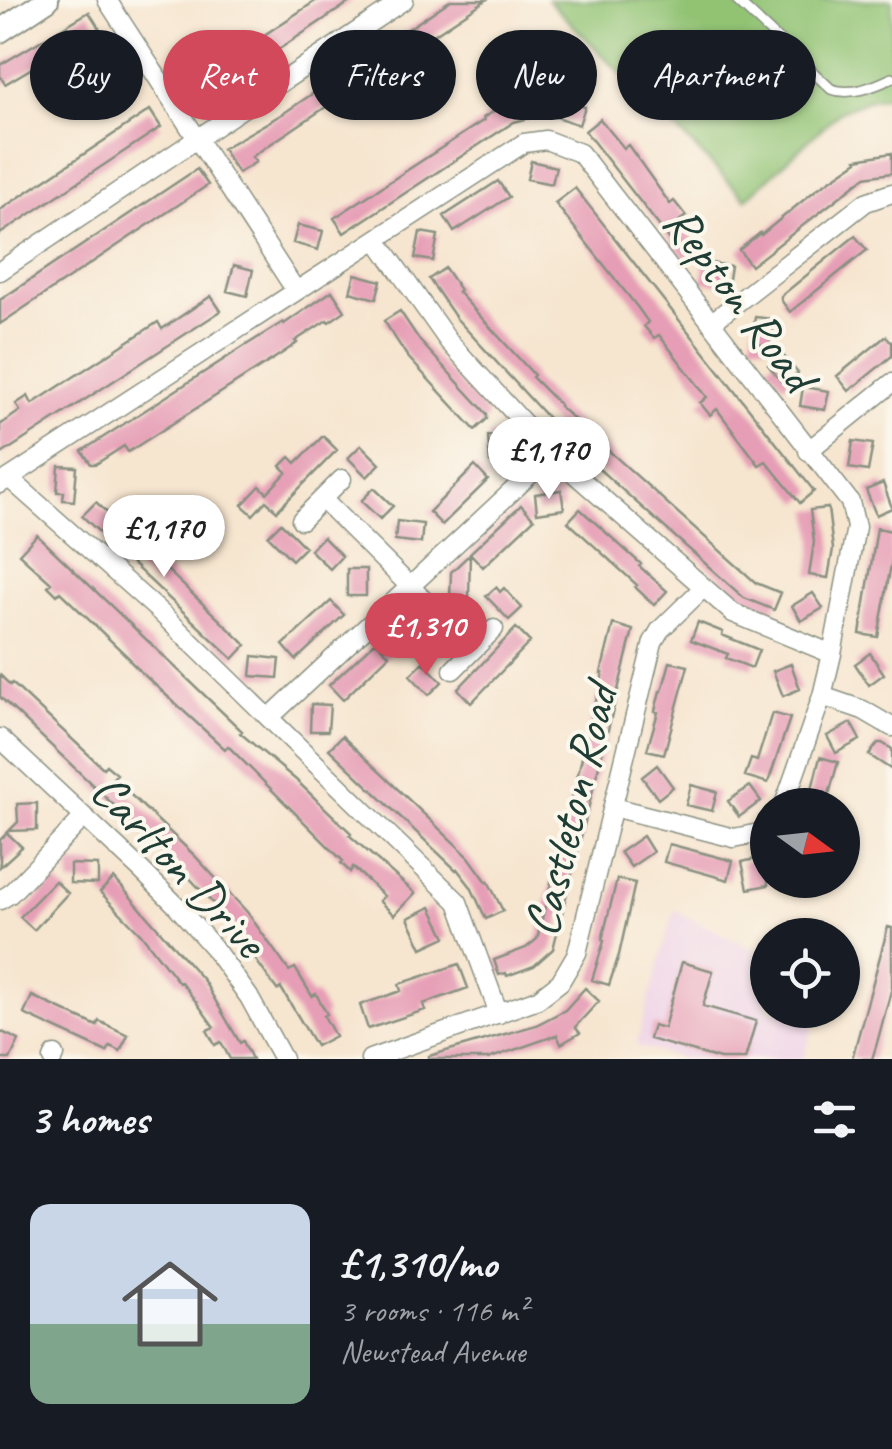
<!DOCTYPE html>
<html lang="en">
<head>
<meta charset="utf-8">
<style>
	:root { --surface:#171b24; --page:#20242c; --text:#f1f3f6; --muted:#9ea1a6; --accent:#d1495b }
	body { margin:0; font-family:Caveat,sans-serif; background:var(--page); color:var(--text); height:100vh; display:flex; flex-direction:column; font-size:38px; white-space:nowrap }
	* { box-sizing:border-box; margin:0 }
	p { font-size:32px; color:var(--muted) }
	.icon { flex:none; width:55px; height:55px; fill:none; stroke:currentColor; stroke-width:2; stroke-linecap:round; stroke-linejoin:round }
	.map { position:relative; height:1059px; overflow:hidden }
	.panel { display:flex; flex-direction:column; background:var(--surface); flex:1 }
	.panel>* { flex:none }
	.hud { position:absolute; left:30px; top:30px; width:832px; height:90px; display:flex; gap:20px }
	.needle { width:65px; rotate:105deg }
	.tools { position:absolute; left:750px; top:788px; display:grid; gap:20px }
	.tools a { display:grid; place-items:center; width:110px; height:110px; border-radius:50%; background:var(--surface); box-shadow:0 2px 8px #0004; font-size:50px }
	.price { position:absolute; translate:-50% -85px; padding:0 22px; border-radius:35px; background:#fff; color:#222; font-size:32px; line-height:65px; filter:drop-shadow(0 2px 5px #0008) }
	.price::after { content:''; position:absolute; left:50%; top:60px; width:30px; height:22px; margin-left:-15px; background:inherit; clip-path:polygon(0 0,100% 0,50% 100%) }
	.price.current { background:var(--accent); color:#fff }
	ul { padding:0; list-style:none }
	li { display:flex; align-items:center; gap:30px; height:250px; padding:0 30px }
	li span { display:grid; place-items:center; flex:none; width:280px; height:200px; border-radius:20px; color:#555 }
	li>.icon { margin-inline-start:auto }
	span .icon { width:120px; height:120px; fill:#fffc; stroke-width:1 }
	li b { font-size:42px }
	h2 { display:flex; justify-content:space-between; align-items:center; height:120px; padding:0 30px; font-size:42px }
	.tag { padding:0 35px; border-radius:45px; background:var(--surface); box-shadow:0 2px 8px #0004; font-size:35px; line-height:90px }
	.tag.current { background:var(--accent); color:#fff }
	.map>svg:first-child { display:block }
	.built { fill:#eed0e7 }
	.green { fill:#91c373; stroke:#588054; stroke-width:2.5 }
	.building { fill:#e69eb6 }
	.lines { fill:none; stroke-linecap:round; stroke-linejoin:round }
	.service-casing { stroke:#8a9182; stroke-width:12 }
	.minor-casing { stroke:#8a9182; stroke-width:21 }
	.secondary-casing { stroke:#8a9182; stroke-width:26 }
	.service { stroke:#fff; stroke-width:9 }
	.minor { stroke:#fff; stroke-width:18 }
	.secondary { stroke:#fff; stroke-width:22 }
	.labels { text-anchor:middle; stroke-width:8; stroke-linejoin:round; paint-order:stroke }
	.street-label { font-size:50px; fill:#1f3d34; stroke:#fbf7ec }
</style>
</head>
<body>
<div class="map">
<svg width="892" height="1059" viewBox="0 0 892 1059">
	<rect width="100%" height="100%" fill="#fbf7ec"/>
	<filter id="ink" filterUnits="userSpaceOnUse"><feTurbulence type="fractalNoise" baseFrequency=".01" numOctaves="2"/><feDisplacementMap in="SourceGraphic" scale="20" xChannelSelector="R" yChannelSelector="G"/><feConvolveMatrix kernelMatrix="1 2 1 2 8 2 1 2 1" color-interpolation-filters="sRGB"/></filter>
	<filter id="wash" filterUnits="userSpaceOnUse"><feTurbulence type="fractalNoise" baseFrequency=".0048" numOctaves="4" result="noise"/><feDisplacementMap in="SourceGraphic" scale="40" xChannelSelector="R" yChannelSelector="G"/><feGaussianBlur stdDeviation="2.25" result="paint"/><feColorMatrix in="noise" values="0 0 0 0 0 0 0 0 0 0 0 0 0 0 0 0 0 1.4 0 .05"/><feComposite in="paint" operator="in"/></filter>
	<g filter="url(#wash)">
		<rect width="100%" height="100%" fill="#f6e5cf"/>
		<path class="built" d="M674 910 767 956 768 1010H817L804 1059H685L636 1046Z"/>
		<path class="green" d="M548 0H892V96L870 99 840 111 746 199Z"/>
		<g id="blocks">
			<path class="building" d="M317 0H353L201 101 190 84Z
				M451 0H486L263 149 252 157 256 162 238 173 222 149 284 113Z
				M89 12 99 28 5 84 0 76V65Z
				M537 95 541 115 514 122 344 233 334 218 484 120 483 118 508 102Z
				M561 99 585 107 579 125 554 116Z
				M150 110 161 127 0 234V210Z
				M600 119 624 148 628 145 670 204 674 201 686 216 679 221 700 247 685 259 585 131Z
				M892 153V173L865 177 751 266 739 250 760 233 761 235 817 189 858 161 857 159Z
				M531 161 556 167 552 184 527 179Z
				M197 169 208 185 0 324V300Z
				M498 181 509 197 454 232 444 216Z
				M575 188 814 491 800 503 766 461 759 465 717 409 710 415 700 403 707 397 659 335 654 338 644 326 648 322 638 308 555 203Z
				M298 225 323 231 318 250 293 243Z
				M420 232 438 235 433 261 415 258Z
				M855 236 867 250 790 312 781 300V296Z
				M704 262 731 266 728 285 702 282Z
				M234 265 253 270 247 296 227 291Z
				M445 268 460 290 458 292 534 375 532 377 560 405 559 406 756 583 781 593 774 610 744 598 555 430 557 428 456 318 429 279Z
				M355 274 381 281 376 299 350 292Z
				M332 291 345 311 329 322 327 320 295 341 297 343 281 354 128 452 124 446 96 464H91L82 451 243 347 283 322 284 324Z
				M211 296 221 311 0 455V425L20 411 16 404 28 396 32 404 158 322 162 329Z
				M400 311 420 341 487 414V419L475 430 407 356 384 321Z
				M755 317 774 319 770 346 751 343Z
				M886 336 892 343V356L849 391 837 376Z
				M782 354 798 373 784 385 768 365Z
				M803 387 829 391 825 410 800 406Z
				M505 434 508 460 490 462 488 436Z
				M323 436 337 450 277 511 266 501 253 515 242 505 260 486 267 493 287 472 281 466 290 457 296 463Z
				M853 441 873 444 868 471 849 468Z
				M361 445 380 464 367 477 348 458Z
				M59 466 77 467 74 501 63 500 64 492H57Z
				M475 466 488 480 442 525 429 512Z
				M883 483 892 508 876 515 866 490Z
				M374 488 393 506 380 519 361 501Z
				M561 490 564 509 537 513 535 494Z
				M96 502 246 645 233 659 82 516Z
				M521 505 534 519 483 567 470 553Z
				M828 508 833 549 828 578 809 575 814 542 810 510Z
				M580 509 641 564 639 566 667 591 654 605 635 587 637 585 568 522Z
				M397 521 423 524 421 543 395 540Z
				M281 523 305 547 292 560 268 536Z
				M877 528 892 531V559L878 637 860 634Z
				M37 535 242 731 240 733 296 780 351 833 349 835 415 893 394 915 379 901 384 896 353 867 350 872 341 863 343 861 228 746 225 749 142 673 129 660 130 659 60 592 57 595 48 586 51 583 19 554Z
				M323 537 342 556 330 569 310 550Z
				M470 554 469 598H450L451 572Z
				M347 569H366V596H347Z
				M496 587 500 592 504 588 522 608 509 620 486 596Z
				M813 593 823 608 801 621 792 606Z
				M331 601 344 615 296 660 283 645Z
				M698 622 723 632 722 635 759 650 752 668 726 658 728 654 691 640Z
				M395 624 422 626 420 644 394 642Z
				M613 624 633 630 553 949 534 966 507 976 506 973 499 975 494 960 526 948 537 939 603 673H601Z
				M516 628 530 642 471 703 458 689Z
				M374 643H378L389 655 343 700 329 685Z
				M870 653 884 674 869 685 855 664Z
				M253 656 280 659 278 678 251 676Z
				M423 662 442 682 429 695 410 675Z
				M670 662 688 666 664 754 647 750 658 712 655 711 660 691H662Z
				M791 664 800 689 783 696 773 671Z
				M0 675 10 685 12 683 103 768 106 765 117 774 113 778 194 855 247 912 289 971 295 968 312 996 316 994 327 1014 324 1016 335 1036 316 1046 281 988 277 990 225 916 182 870 0 697Z
				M311 704 330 705 328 731H310Z
				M772 713 790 718 768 783 745 776 751 759 757 761Z
				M851 723 860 740 836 753 827 736Z
				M342 736 469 857 487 882 488 881 503 911 486 919 471 887 457 869 456 870 329 749Z
				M878 743H882L892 749V770L869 755Z
				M820 757 838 762 826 805H808Z
				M657 765 673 787 658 799 642 777Z
				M691 785 717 792 712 811 686 805Z
				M750 786 761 801 739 817 728 801Z
				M37 803V830L9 831 18 822 17 804Z
				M7 833 22 847 0 867V840Z
				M643 836 653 852 631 867 620 852Z
				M669 844 733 861 728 880 664 862Z
				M768 856V885L748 889 742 862Z
				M70 864 98 865V884L70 883Z
				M114 878 204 981 240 1043 243 1041 252 1059H230L221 1042 215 1045 207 1030 214 1027 197 1003 181 982 179 983 141 934 100 892Z
				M617 879 635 883 619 955 609 985 592 980 604 941 602 940Z
				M55 881 68 893 34 930 20 917Z
				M431 907 446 937 422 948 408 918Z
				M888 927 892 928V987L877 1043 872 1059H852Z
				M682 962 713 971 703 1006 756 1021 745 1059H720L649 1039 653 1025 664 1028Z
				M459 964 468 988 423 1004 425 1010 368 1029 360 1005 401 991 399 984Z
				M585 988 599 1001 575 1027 580 1033 561 1044 557 1035 488 1059H429V1056L536 1025 565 1010Z
				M32 996 97 1026 99 1021 128 1035 120 1051 110 1046 107 1052 24 1014Z
				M0 1031 19 1040 10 1059H0Z"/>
		</g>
	</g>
	<g filter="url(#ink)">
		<use href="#blocks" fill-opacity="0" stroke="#8a9182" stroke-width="2.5"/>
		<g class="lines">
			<defs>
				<path id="service" d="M736 0 831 89C851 96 873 87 892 78"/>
				<path id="minor" d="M107 0 296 291
					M377 240 449 342 552 454 733 613 832 654
					M0 271 404 0
					M711 323 866 202 892 193
					M808 451 892 383
					M9 478 160 612 458 902 499 1014
					M0 484 524 143 546 140 580 153 850 502 856 527 832 654 822 696 784 805
					M322 499 473 649
					M301 520 342 479
					M453 670 494 629
					M822 696 863 710 892 727
					M269 718 552 454
					M0 738 142 871 175 904 213 947 249 997 283 1059
					M613 807 734 838 764 832 768 828
					M0 900 10 894 84 817
					M53 1059 55 1055
					M370 1059 538 999 560 982 577 953 653 642 660 630 702 589"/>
				<path id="secondary" d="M0 31 47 0"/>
			</defs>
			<use href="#service" class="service-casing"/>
			<use href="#minor" class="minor-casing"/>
			<use href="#secondary" class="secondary-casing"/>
			<use href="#service" class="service"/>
			<use href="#minor" class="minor"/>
			<use href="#secondary" class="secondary"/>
		</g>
	</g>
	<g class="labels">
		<g class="street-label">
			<text transform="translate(741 297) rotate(53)" y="18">Repton Road</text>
			<text transform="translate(569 810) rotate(-76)" y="18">Castleton Road</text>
			<text transform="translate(180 864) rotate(47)" y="18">Carlton Drive</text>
		</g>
	</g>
</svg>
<div class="tools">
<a><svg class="needle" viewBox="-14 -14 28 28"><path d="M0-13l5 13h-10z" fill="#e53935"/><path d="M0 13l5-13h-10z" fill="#9ea1a6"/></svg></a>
<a><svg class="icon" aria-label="locate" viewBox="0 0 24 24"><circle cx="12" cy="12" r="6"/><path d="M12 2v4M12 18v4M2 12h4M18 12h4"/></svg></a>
</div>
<b class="price" style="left:549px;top:502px">£1,170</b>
<b class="price" style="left:164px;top:580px">£1,170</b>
<b class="price current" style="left:426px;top:678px">£1,310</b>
<div class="hud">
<a class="tag">Buy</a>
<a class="tag current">Rent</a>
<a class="tag">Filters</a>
<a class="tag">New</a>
<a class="tag">Apartment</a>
</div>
</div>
<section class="panel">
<h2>3 homes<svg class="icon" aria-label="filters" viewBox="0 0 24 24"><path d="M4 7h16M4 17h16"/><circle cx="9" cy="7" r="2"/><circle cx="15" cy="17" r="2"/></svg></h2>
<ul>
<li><span style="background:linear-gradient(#c9d6e8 60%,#7fa58c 0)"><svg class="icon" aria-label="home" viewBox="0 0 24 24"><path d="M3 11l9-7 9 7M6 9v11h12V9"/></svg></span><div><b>£1,310/mo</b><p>3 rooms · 116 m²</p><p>Newstead Avenue</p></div></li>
</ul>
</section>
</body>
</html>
